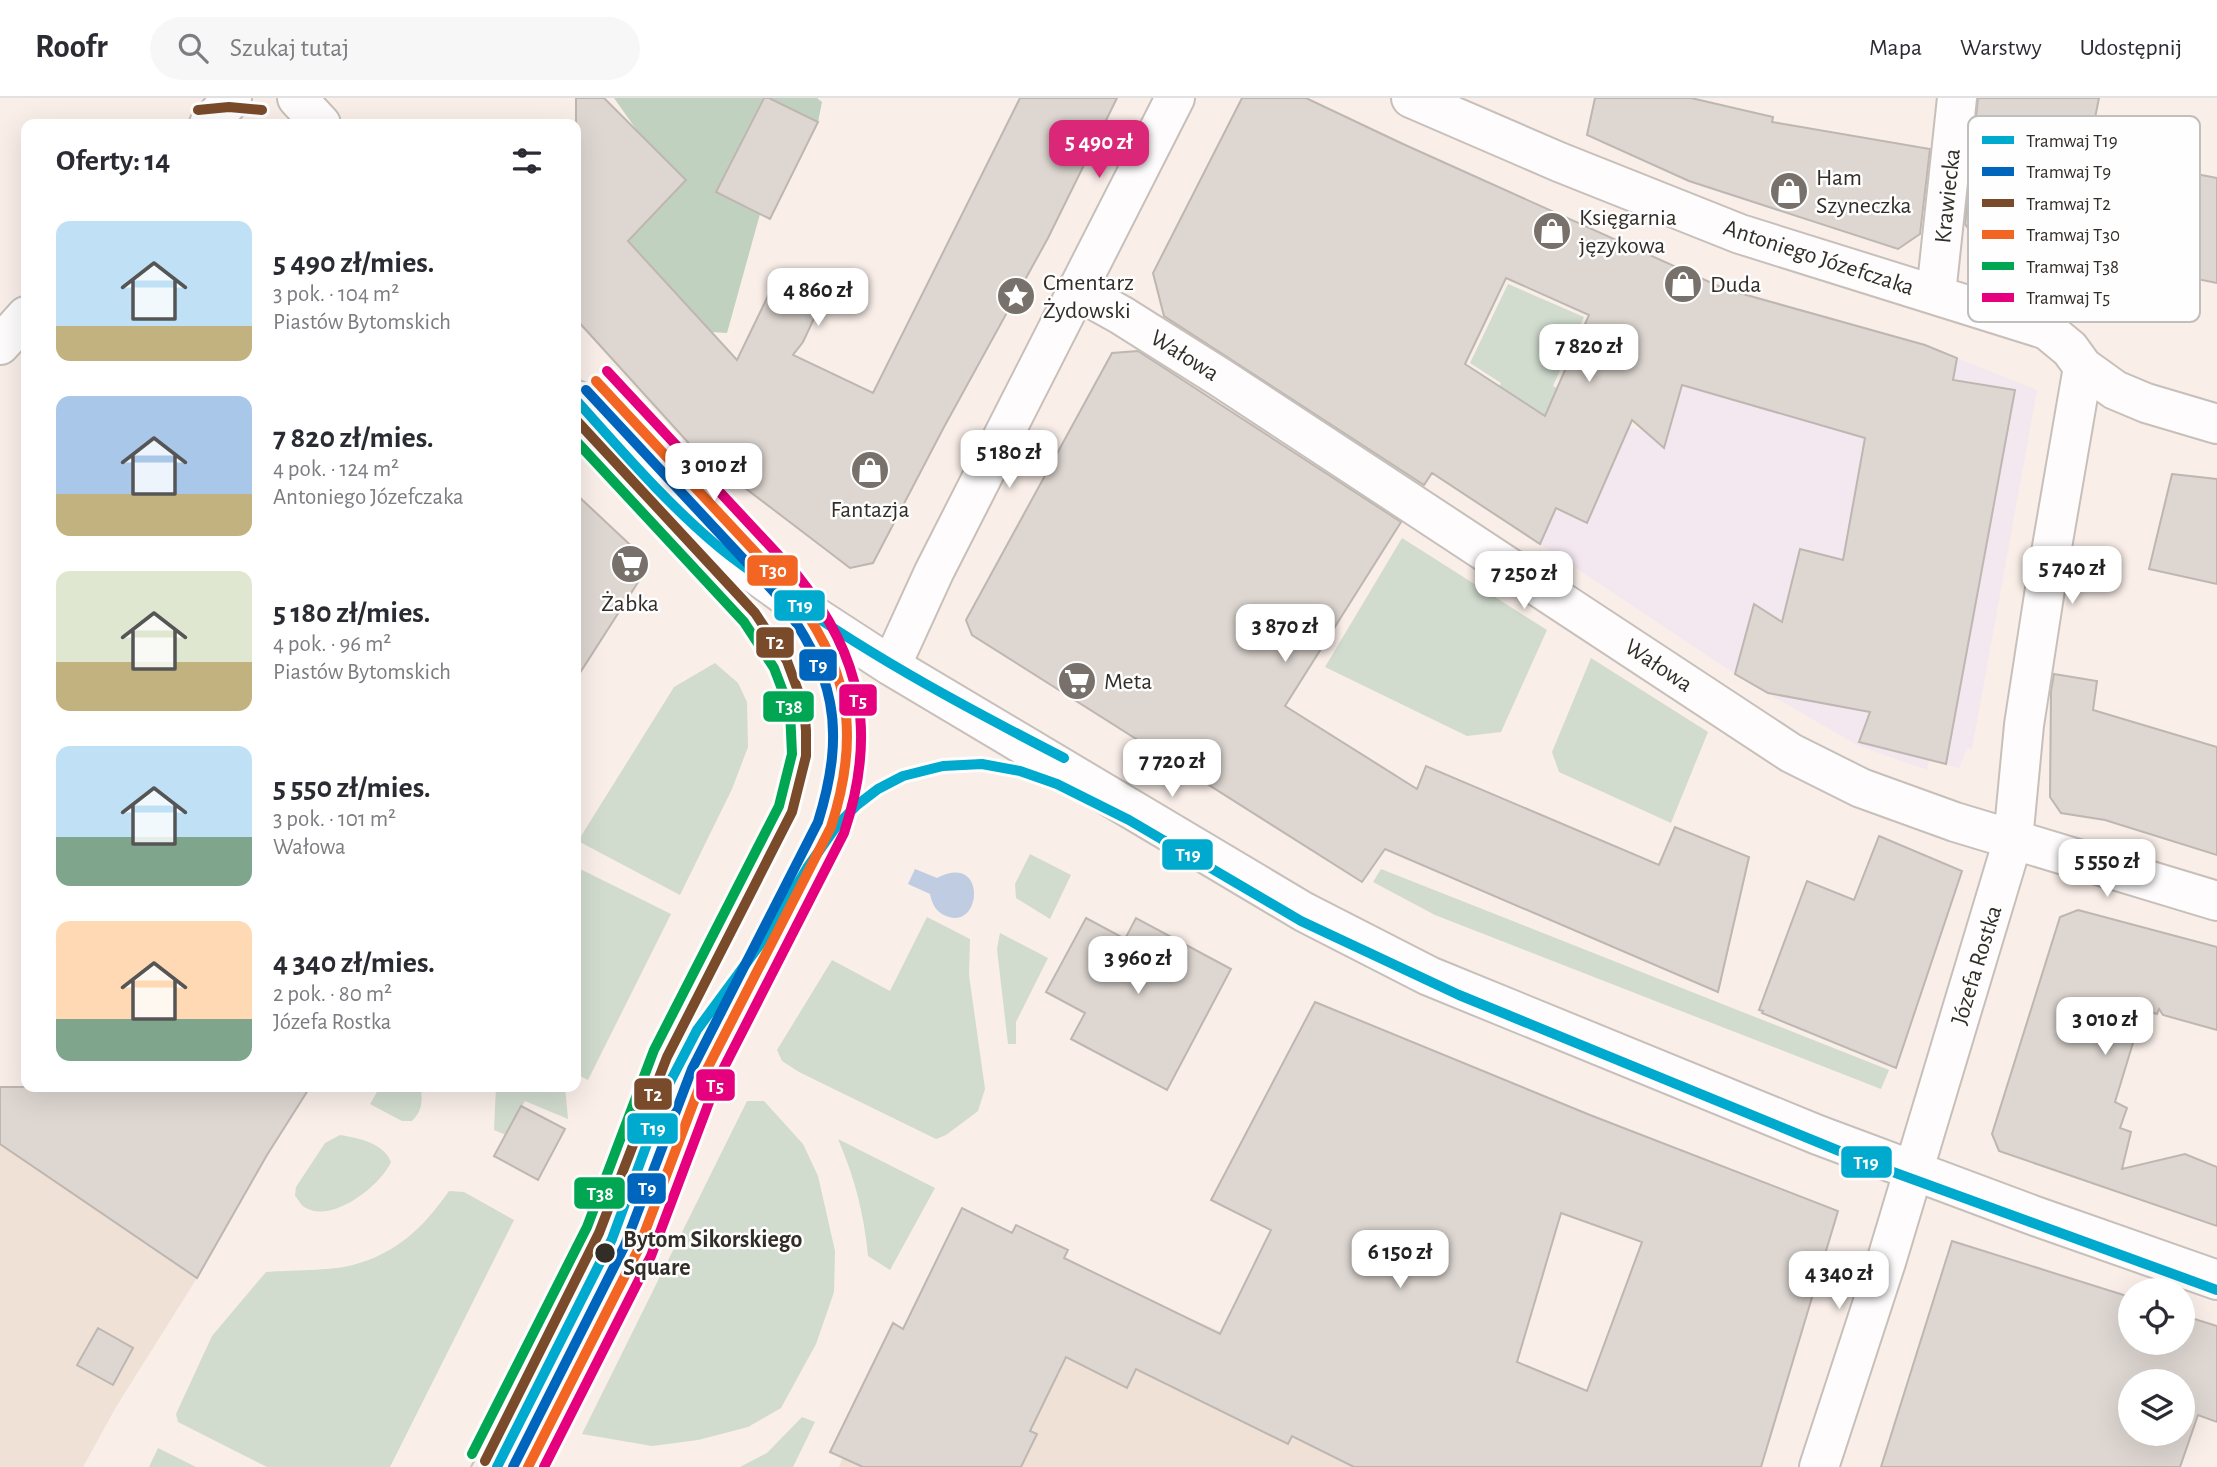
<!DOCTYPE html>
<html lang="pl">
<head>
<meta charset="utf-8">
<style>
	:root { --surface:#fff; --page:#f7f7f7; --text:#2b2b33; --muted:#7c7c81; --line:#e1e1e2; --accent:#db2777 }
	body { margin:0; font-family:"Alegreya Sans",sans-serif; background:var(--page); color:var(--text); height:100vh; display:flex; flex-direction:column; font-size:26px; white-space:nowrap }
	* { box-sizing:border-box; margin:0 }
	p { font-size:23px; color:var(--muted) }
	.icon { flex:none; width:38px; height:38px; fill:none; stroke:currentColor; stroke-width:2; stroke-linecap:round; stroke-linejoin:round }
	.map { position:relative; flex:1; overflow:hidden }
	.details { position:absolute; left:21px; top:21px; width:560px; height:973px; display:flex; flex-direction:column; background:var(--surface); border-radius:14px; box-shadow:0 7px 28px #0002 }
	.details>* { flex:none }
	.controls { position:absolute; left:2118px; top:1180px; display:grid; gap:14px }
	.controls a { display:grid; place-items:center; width:77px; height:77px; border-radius:50%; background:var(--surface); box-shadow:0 7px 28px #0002; font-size:35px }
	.price { position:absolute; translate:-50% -60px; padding:0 16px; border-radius:14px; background:#fff; color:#222; font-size:23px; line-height:46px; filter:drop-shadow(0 2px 4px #0008) }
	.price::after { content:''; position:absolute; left:50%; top:42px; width:21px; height:16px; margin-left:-10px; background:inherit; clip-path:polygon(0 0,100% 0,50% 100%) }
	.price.current { background:var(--accent); color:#fff }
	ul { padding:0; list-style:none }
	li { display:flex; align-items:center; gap:21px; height:175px; padding:0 35px }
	li span { display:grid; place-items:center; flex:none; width:196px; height:140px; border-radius:14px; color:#555 }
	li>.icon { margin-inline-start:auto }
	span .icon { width:84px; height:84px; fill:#fffc; stroke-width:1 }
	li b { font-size:30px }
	h2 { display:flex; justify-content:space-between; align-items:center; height:84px; padding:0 35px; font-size:30px }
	header { display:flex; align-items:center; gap:42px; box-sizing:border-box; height:98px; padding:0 35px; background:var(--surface); border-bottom:2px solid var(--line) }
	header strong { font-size:33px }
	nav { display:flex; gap:38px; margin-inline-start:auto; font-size:24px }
	.search { width:490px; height:63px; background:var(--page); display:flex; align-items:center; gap:18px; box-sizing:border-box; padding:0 24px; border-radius:38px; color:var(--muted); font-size:26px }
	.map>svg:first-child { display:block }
	.commercial { fill:#f3e7f0 }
	.education { fill:#efe1d5 }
	.green { fill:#d1dbce }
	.forest { fill:#c1d1bf }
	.water { fill:#bfcce2 }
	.building { fill:#ddd6d1; stroke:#beb6b1; stroke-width:2; fill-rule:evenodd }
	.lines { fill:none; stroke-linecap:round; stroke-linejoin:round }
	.street-casing { stroke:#c7bfba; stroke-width:42 }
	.street { stroke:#fefcfc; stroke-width:38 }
	.tram { stroke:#c9c5c3; stroke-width:2 }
	.tram-1-casing { stroke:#fefefe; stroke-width:16 }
	.tram-2-casing { stroke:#fefefe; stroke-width:16 }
	.tram-3-casing { stroke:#fefefe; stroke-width:16 }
	.tram-4-casing { stroke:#fefefe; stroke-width:16 }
	.tram-5-casing { stroke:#fefefe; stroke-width:16 }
	.tram-6-casing { stroke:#fefefe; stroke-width:16 }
	.tram-1 { stroke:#00a9ce; stroke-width:10 }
	.tram-2 { stroke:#0065bd; stroke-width:10 }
	.tram-3 { stroke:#7a4b2a; stroke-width:10 }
	.tram-4 { stroke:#f26522; stroke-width:10 }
	.tram-5 { stroke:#00a651; stroke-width:10 }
	.tram-6 { stroke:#e5007d; stroke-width:10 }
	.stop-dot { fill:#332d28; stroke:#fefefe; stroke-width:2.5 }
	.labels { text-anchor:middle; stroke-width:5; stroke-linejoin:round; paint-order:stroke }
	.poi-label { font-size:24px; fill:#332d28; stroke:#fefefe; text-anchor:start }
	.street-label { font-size:24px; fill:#332d28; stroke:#fefefe }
	.stop-label { font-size:24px; font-weight:bold; fill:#332d28; stroke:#fefefe; text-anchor:start }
	.key { fill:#fefefe; stroke:#c1bfbe; stroke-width:2 }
	.key-label { font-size:19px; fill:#332d28 }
	.line-badge { stroke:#fefefe; stroke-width:2.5 }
	.badge-label { font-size:19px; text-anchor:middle; font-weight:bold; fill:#fff }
</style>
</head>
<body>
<header>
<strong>Roofr</strong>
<div class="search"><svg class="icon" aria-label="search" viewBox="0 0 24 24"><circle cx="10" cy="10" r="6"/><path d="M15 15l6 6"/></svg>Szukaj tutaj</div>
<nav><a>Mapa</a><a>Warstwy</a><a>Udostępnij</a></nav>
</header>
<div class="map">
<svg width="2217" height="1369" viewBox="0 0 2217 1369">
	<rect width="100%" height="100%" fill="#f9eee8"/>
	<path class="commercial" d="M1931 250 2037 292 1972 651 1967 650 1959 670 1929 662 1927 672 1857 647 1735 576 1540 446 1556 410 1587 424 1616 360 1613 346 1620 327 1646 334 1682 287 1827 329 1829 327 1884 339 1863 350 1843 461 1889 472Z"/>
	<path class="education" d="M0 1046 197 1180 116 1309 83 1369H0Z
		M962 1110 1012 1135 1016 1127 1068 1152 1064 1161 1165 1210 1222 1234 1191 1298 1287 1346 1292 1338 1354 1369H839L893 1225 903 1230Z"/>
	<path class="green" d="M1508 186 1584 219 1553 288 1594 309 1573 357 1493 304 1501 285 1470 265Z
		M1402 440 1547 532 1501 634 1467 638 1325 569Z
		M1591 560 1708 634 1671 725 1559 674 1552 654Z
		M715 565 738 585 747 604 748 649 732 691 680 797 578 743 674 589Z
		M1030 756 1071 777 1050 821 1016 800 1015 786Z
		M576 769 671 816 588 982 580 978 576 908Z
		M1381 771 1889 972 1881 991 1435 817 1373 784Z
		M927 819 970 841 969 877 985 991 978 1013 946 1037 936 1041 799 974 782 963 777 952 832 862 890 893Z
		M1000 835 1048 860 1016 924V946H1008L997 851Z
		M380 989H421C422 1003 423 1012 412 1023H402L370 1006Z
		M496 989H565L568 1021 525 1003 506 1037 494 1032Z
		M747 1003H764L803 1046 818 1078 835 1153 834 1194 816 1246 781 1310 748 1329 698 1342 652 1348 582 1336Z
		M340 1037C358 1040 384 1045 391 1064 380 1088 333 1125 306 1110 301 1108 299 1102 295 1098L296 1089 325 1045Z
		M838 1041 935 1090 890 1172 868 1158C864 1115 855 1081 838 1041Z
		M449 1093 464 1094 514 1122 390 1369H267L178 1324 176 1316 212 1238 266 1174C290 1172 331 1173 353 1167 397 1155 423 1130 449 1093Z
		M802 1319 815 1324 793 1369H740L767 1355Z
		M158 1350 196 1369H149Z"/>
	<path class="forest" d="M614 0H763L716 93 760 116 727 235 711 234 618 131 640 130 677 91 655 51 638 34Z
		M769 0H817L822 4 818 24Z"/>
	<path class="water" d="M915 771 937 780C987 753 983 833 946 818 936 814 932 806 930 796L908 786Z"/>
	<path class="building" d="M576 0H604L686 82 628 143 737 262 781 171 827 193 803 244 793 257 873 295 1020 0H1117L1048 140 944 329 873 465 850 470 694 351 576 221Z
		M764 0H769L818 24 770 121 716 94Z
		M1242 0H1306L1403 46 1725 191 1925 247 1957 260 1953 282 2015 292 1946 666 1859 644 1870 614 1768 595 1735 576 1754 506 1782 524 1800 451 1843 462 1865 340 1682 287 1664 350 1632 322 1587 425 1556 410 1540 446 1432 375 1424 387 1164 218 1153 175ZM1506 180 1589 217 1545 318 1465 266Z
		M1595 0H1691L1773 19 1772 24 1930 51 1920 136 1898 151 1689 83 1587 37Z
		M1978 0H2099L2090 45 2109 50 2108 59 2217 80V185L2009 143 1970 133 1965 126Z
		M1138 253 1401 424 1285 608 1417 691 1426 668 1659 767 1675 729 1749 759 1718 894 1385 751 1362 784 972 537 966 522 1112 255Z
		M2172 376 2217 381V486L2149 471Z
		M576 396 641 457 642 478 576 581Z
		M2054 576 2097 583 2093 612 2217 649V757L2105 722 2061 715 2050 699 2051 593Z
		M1879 738 1962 773 1896 970 1762 915 1763 913 1759 912 1807 783 1854 802Z
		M2078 812 2217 849V932L2163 917 2159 911 2157 916 2143 912 2115 1004 2127 1010 2120 1030 2131 1034 2122 1071 2185 1056 2217 1069V1128L1999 1053 1992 1036 2060 819Z
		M1086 820 1125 841 1136 820 1231 871 1167 992 1071 941 1085 915 1046 894Z
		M1315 904 1590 1017 1838 1113 1761 1369H1354L1292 1338 1288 1346 1136 1271 1127 1290 1066 1259 1030 1333 1037 1336 1021 1369H863L830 1354 893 1225 903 1231 962 1110 1012 1135 1016 1127 1068 1152 1064 1160 1220 1236 1271 1132 1211 1102ZM1561 1115 1642 1144 1587 1293 1517 1264Z
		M0 989H310L267 1057 197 1180 0 1046Z
		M521 1008 565 1031 538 1082 494 1058Z
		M1952 1143 2130 1199V1244H2182V1217L2217 1228V1324L2198 1317 2180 1369H1881ZM2130 1283H2182V1335H2130Z
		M98 1230 133 1250 113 1287 77 1267Z"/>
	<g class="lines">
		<defs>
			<path id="street" d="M297 0 321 26
				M1411 0 1559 64 1740 136 2047 232 2070 251 2083 269 2115 292 2146 305 2217 326
				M209 26 232 0
				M1076 192 1121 217 1221 280 1791 655 1861 690 1955 724 2217 803
				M1936 196 1957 0
				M0 247 26 218
				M576 302 674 409 697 430 733 460 811 516 891 568 1304 814 1429 878 1818 1037 2035 1118 2217 1182
				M891 568 934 474 1175 0
				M1819 1369 1886 1164 2013 742 2024 627 2047 478 2083 269"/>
		</defs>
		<use href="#street" class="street-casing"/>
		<use href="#street" class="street"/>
		<path class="tram" d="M471 1369 679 965"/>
		<defs>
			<path id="tram-1" d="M576 302C622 353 667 406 720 450 743 469 769 486 793 503 879 563 971 612 1064 660
				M497 1369 612 1141 669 986 697 932 764 841 807 770 838 726 857 707 878 691 903 678 943 668 982 666 1020 673 1057 686 1129 722 1301 823 1459 897 1871 1066 2217 1192"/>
			<path id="tram-2" d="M513 1369 625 1147 692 971 818 724C847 630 835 575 776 496L586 292"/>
			<path id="tram-3" d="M198 12 229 9 262 12
				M485 1363 599 1135 667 959 792 714 806 658V633L804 609 787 563 755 515 576 322"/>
			<path id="tram-4" d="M528 1369 638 1152 704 977 831 729C862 633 849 567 786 487L596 283"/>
			<path id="tram-5" d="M472 1356 587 1129 654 952 779 708 792 656 790 612 774 570 744 524 576 343"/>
			<path id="tram-6" d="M544 1369 651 1158 717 983 844 735C877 636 863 559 797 477L607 273"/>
		</defs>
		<use href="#tram-1" class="tram-1-casing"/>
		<use href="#tram-2" class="tram-2-casing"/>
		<use href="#tram-3" class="tram-3-casing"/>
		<use href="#tram-4" class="tram-4-casing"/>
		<use href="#tram-5" class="tram-5-casing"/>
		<use href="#tram-6" class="tram-6-casing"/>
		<use href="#tram-1" class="tram-1"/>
		<use href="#tram-2" class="tram-2"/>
		<use href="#tram-3" class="tram-3"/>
		<use href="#tram-4" class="tram-4"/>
		<use href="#tram-5" class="tram-5"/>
		<use href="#tram-6" class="tram-6"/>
	</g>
	<defs>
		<symbol id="shop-disc" viewBox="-11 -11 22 22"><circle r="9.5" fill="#78716b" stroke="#fefefe"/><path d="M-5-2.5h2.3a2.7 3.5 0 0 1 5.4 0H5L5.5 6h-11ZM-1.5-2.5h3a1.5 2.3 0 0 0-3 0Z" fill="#fff"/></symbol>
		<symbol id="sight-disc" viewBox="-11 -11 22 22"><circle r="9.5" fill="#78716b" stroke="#fefefe"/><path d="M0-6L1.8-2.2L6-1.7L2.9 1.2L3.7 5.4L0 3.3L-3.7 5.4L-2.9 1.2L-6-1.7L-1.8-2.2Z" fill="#fff"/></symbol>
		<symbol id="supermarket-disc" viewBox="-11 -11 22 22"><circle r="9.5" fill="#78716b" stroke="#fefefe"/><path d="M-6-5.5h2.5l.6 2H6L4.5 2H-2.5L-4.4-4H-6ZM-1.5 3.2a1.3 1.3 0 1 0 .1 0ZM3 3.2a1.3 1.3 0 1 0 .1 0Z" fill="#fff"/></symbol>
	</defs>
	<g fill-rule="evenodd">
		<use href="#shop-disc" x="1767" y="71" width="44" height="44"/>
		<use href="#shop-disc" x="1530" y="111" width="44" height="44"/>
		<use href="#shop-disc" x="1661" y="164" width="44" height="44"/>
		<use href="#sight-disc" x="994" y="176" width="44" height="44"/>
		<use href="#shop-disc" x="848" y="350" width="44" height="44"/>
		<use href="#supermarket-disc" x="608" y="444" width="44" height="44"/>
		<use href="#supermarket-disc" x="1055" y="561" width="44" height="44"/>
	</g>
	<circle class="stop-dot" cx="605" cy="1155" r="11"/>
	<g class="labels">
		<g class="poi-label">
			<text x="1816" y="87">Ham<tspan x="1816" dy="28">Szyneczka</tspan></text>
			<text x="1579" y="127">Księgarnia<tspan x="1579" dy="28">językowa</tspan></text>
			<text x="1043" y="192">Cmentarz<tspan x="1043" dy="28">Żydowski</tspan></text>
			<text x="1710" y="194">Duda</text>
			<text x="870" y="419" text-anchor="middle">Fantazja</text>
			<text x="630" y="513" text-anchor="middle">Żabka</text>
			<text x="1104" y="591">Meta</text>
		</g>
		<g class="street-label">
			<text transform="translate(1947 98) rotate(-84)" y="8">Krawiecka</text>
			<text transform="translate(1819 159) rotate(18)" y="8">Antoniego Józefczaka</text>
			<text transform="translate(1185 257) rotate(32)" y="8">Wałowa</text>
			<text transform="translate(1659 567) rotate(34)" y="8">Wałowa</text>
			<text transform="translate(1976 867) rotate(-73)" y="8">Józefa Rostka</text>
		</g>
		<g class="stop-label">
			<text x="623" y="1149">Bytom Sikorskiego<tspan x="623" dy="28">Square</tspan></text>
		</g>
	</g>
	<rect x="1968" y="18" width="232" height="206" rx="10" class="key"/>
	<rect x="1982" y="38" width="32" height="8" fill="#00a9ce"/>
	<rect x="1982" y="69" width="32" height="9" fill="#0065bd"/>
	<rect x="1982" y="101" width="32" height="8" fill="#7a4b2a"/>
	<rect x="1982" y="132" width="32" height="9" fill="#f26522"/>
	<rect x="1982" y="164" width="32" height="8" fill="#00a651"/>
	<rect x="1982" y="195" width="32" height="9" fill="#e5007d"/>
	<g class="key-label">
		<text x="2026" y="49">Tramwaj T19</text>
		<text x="2026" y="80">Tramwaj T9</text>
		<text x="2026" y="112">Tramwaj T2</text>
		<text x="2026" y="143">Tramwaj T30</text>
		<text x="2026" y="175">Tramwaj T38</text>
		<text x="2026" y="206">Tramwaj T5</text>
	</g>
	<g class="line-badge">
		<rect x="746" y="456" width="53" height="33" rx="7" fill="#f26522"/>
		<rect x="773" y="491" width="53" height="33" rx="7" fill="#00a9ce"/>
		<rect x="755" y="528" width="40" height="33" rx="7" fill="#7a4b2a"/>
		<rect x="798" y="550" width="40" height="34" rx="7" fill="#0065bd"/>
		<rect x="838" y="585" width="40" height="34" rx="7" fill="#e5007d"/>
		<rect x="762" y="592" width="53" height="33" rx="7" fill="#00a651"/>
		<rect x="1161" y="740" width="53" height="33" rx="7" fill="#00a9ce"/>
		<rect x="695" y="970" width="41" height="34" rx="7" fill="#e5007d"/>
		<rect x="633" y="979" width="40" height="34" rx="7" fill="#7a4b2a"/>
		<rect x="626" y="1014" width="53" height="33" rx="7" fill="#00a9ce"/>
		<rect x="1840" y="1047" width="53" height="34" rx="7" fill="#00a9ce"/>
		<rect x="626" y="1074" width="41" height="33" rx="7" fill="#0065bd"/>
		<rect x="573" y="1078" width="53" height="34" rx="7" fill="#00a651"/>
	</g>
	<g class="badge-label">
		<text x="773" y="479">T30</text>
		<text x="800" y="514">T19</text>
		<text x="775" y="551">T2</text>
		<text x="818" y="574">T9</text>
		<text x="858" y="609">T5</text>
		<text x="789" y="615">T38</text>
		<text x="1188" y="763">T19</text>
		<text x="715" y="994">T5</text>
		<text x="653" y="1003">T2</text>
		<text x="653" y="1037">T19</text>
		<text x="1866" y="1071">T19</text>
		<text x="647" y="1097">T9</text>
		<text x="600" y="1102">T38</text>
	</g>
</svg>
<div class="controls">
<a><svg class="icon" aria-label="locate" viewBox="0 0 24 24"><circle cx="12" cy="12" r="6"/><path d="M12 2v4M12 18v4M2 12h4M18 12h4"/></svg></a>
<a><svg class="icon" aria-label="layers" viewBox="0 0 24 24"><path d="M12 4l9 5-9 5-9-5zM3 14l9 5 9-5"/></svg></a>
</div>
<b class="price current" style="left:1099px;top:82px">5 490 zł</b>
<b class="price" style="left:818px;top:230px">4 860 zł</b>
<b class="price" style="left:1589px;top:286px">7 820 zł</b>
<b class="price" style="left:1009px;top:392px">5 180 zł</b>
<b class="price" style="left:714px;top:405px">3 010 zł</b>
<b class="price" style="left:2072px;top:508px">5 740 zł</b>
<b class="price" style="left:1524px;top:513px">7 250 zł</b>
<b class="price" style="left:1285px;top:566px">3 870 zł</b>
<b class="price" style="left:1172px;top:701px">7 720 zł</b>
<b class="price" style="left:2107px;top:801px">5 550 zł</b>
<b class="price" style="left:1138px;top:898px">3 960 zł</b>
<b class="price" style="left:2105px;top:959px">3 010 zł</b>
<b class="price" style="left:1400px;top:1192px">6 150 zł</b>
<b class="price" style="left:1839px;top:1213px">4 340 zł</b>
<section class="details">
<h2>Oferty: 14<svg class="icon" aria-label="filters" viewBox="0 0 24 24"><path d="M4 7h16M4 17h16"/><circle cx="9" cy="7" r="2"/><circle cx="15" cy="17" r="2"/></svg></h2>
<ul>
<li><span style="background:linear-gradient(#bfe0f5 75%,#c2b280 0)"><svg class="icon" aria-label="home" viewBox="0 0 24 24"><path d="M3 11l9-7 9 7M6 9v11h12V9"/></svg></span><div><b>5 490 zł/mies.</b><p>3 pok. · 104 m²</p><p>Piastów Bytomskich</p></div></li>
<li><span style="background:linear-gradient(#a9c7e8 70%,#c2b280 0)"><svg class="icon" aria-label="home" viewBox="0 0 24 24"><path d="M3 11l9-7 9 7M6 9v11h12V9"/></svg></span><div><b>7 820 zł/mies.</b><p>4 pok. · 124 m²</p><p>Antoniego Józefczaka</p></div></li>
<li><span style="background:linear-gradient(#dfe7d0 65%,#c2b280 0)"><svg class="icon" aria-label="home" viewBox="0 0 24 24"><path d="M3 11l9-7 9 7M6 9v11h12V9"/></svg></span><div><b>5 180 zł/mies.</b><p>4 pok. · 96 m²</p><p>Piastów Bytomskich</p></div></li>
<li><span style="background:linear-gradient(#bfe0f5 65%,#7fa58c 0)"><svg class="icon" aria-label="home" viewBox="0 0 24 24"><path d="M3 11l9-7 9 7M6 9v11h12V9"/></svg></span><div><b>5 550 zł/mies.</b><p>3 pok. · 101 m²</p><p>Wałowa</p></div></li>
<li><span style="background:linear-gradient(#ffd9b3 70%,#7fa58c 0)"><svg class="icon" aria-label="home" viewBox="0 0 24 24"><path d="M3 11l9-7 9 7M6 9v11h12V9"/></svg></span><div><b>4 340 zł/mies.</b><p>2 pok. · 80 m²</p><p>Józefa Rostka</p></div></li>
</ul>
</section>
</div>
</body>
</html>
